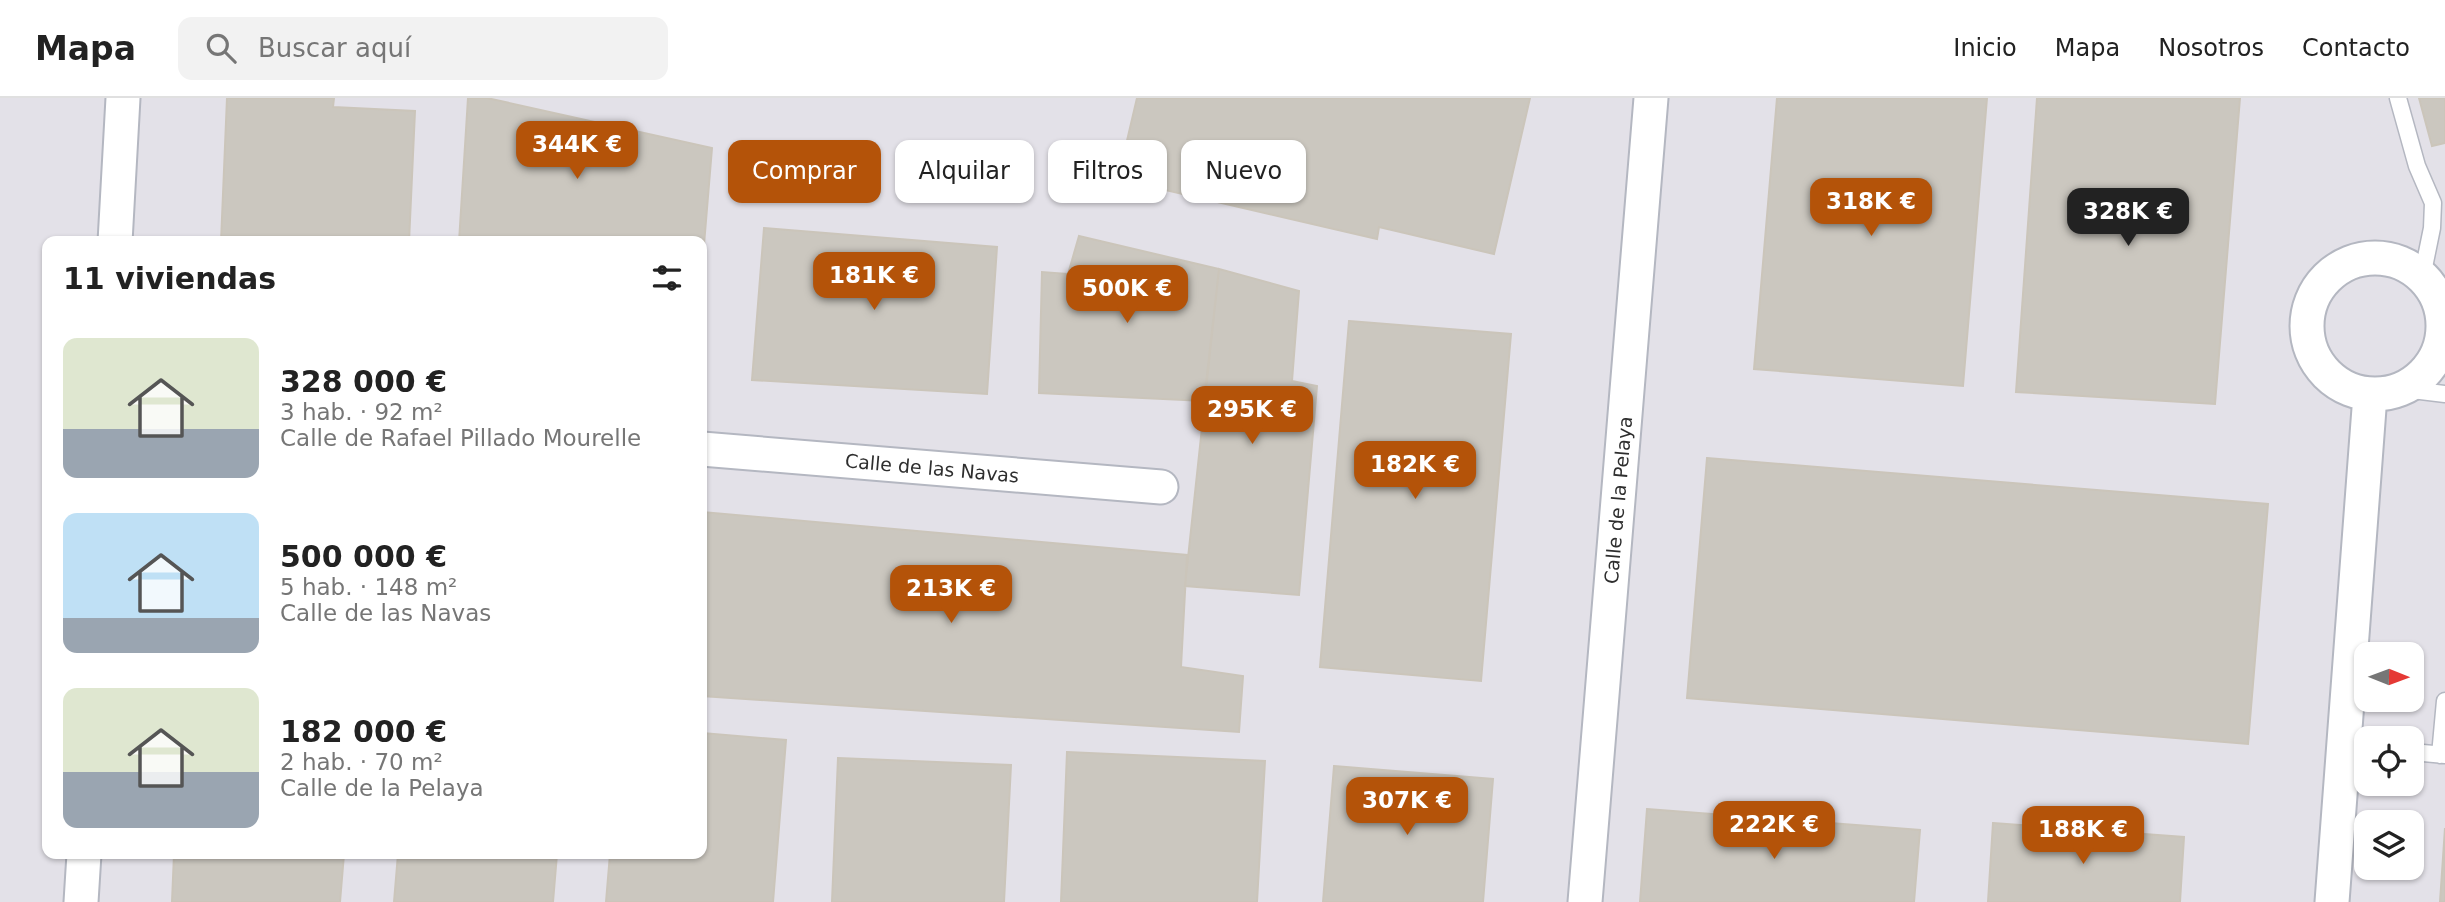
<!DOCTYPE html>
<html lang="es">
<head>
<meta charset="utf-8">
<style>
	:root { --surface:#fff; --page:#f2f2f2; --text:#222; --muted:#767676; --line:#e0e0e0; --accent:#b45309 }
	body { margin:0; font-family:"DejaVu Sans",sans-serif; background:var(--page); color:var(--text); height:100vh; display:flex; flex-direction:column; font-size:26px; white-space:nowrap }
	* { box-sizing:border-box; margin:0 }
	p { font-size:23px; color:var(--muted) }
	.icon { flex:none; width:38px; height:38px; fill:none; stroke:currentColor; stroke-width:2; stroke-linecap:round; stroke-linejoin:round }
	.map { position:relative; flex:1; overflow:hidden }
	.drawer { position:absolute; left:42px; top:138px; width:665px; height:623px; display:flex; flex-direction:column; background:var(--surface); border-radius:14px; box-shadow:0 2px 5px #0004 }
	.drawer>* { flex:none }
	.banner { position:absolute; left:728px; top:42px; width:665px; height:63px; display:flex; gap:14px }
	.needle { width:46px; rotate:91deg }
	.tools { position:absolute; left:2354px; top:544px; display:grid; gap:14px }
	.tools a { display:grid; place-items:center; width:70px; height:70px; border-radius:14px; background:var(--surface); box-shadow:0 2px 5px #0004; font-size:35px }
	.price { position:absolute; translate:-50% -60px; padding:0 16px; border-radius:14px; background:var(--accent); color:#fff; font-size:23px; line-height:46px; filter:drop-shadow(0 2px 4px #0008) }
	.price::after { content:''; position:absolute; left:50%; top:42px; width:21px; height:16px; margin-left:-10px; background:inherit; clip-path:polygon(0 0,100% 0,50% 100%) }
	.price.on { background:#222; color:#fff }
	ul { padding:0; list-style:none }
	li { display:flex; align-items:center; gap:21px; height:175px; padding:0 21px }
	li span { display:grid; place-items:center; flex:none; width:196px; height:140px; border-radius:14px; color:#555 }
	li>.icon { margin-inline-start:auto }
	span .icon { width:84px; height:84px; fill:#fffc; stroke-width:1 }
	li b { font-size:30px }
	h2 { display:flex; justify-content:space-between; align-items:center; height:84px; padding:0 21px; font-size:30px }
	.pill { padding:0 24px; border-radius:14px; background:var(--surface); box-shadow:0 2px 5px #0004; font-size:24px; line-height:63px }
	.pill.on { background:var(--accent); color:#fff }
	header { display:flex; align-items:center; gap:42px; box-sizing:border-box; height:98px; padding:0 35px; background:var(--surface); border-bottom:2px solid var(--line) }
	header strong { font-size:33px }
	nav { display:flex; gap:38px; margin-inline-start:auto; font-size:24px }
	.search { width:490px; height:63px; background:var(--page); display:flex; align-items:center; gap:18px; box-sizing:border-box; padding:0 24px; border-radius:14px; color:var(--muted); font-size:26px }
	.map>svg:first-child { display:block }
	.industrial { fill:#e3e1e8; fill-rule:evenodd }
	.building { fill:#cbc7bf; stroke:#cbc5ba; stroke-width:2 }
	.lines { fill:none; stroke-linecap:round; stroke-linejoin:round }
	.service-casing { stroke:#b4b7c1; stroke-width:19 }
	.minor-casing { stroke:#b4b7c1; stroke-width:37 }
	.service { stroke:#fff; stroke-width:16 }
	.minor { stroke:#fff; stroke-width:33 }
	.labels { text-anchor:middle; stroke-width:5; stroke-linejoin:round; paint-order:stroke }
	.street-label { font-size:19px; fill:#2e2e2e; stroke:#fff }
</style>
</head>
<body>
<header>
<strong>Mapa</strong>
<div class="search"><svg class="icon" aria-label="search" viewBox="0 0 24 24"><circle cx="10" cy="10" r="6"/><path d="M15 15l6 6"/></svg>Buscar aquí</div>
<nav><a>Inicio</a><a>Mapa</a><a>Nosotros</a><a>Contacto</a></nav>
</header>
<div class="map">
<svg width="2445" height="804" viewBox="0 0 2445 804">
	<rect width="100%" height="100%" fill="#efe9e1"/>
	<path class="industrial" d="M0 0H2445V804H0ZM47 144H702V756H47ZM2366 556H2412V602H2366ZM2366 640H2412V686H2366ZM2366 724H2412V770H2366Z"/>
	<path class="building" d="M227 0H334L333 9 415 13 409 144H221Z
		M468 0H487L712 50 702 171V144H459Z
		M1137 0H1530L1494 156 1379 129 1377 141 1118 81Z
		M1777 0H1987L1963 288 1754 271Z
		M2037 0H2240L2215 306 2016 294Z
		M2419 0H2445V45L2432 48Z
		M764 130 997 149 987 296 752 282Z
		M1079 138 1219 171 1204 303 1039 295 1042 174 1068 176Z
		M1219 171 1299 193 1292 283 1317 288 1299 497 1185 488Z
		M1349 223 1511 236 1481 583 1320 569Z
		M1707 360 2268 406 2248 646 1687 600Z
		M702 414 1187 457 1181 569 1243 578 1239 634 702 598Z
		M702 635 786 642 773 804H606L610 756H702Z
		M1067 654 1265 663 1257 804H1061Z
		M838 660 1011 667 1004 804H832Z
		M1334 668 1493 681 1483 804H1323Z
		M1647 711 1920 732 1914 804H1640Z
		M1993 725 2184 739 2180 804H1988Z
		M2445 730V804H2440Z
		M174 756H344L340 804H172Z
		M398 756H557L553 804H394Z"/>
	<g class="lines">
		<defs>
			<path id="service" d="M2398 0 2417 68 2433 105 2432 130 2422 179
				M2438 248 2445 249
				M2404 291 2445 296
				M2412 654 2445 657
				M2440 657 2445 603"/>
			<path id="minor" d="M115 144 123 0
				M2307 228a68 68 0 1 1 136 0a68 68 0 1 1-136 0Z
				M702 351 1161 389
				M81 804 84 756
				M1585 804 1651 0
				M2332 804 2370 297"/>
		</defs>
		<use href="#service" class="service-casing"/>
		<use href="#minor" class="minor-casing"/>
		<use href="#service" class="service"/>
		<use href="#minor" class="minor"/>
	</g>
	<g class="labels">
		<g class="street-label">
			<text transform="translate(932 370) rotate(5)" y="7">Calle de las Navas</text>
			<text transform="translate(1618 402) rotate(-85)" y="7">Calle de la Pelaya</text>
		</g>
	</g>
</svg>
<div class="tools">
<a><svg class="needle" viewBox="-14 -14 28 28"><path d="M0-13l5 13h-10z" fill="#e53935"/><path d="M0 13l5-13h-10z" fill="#767676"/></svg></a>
<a><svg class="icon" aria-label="locate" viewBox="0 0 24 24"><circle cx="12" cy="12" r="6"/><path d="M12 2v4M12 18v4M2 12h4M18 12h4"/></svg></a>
<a><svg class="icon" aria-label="layers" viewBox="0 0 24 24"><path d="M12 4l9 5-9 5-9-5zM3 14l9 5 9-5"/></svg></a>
</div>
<b class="price" style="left:577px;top:83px">344K €</b>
<b class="price" style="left:1871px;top:140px">318K €</b>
<b class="price on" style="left:2128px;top:150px">328K €</b>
<b class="price" style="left:874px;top:214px">181K €</b>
<b class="price" style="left:1127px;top:227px">500K €</b>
<b class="price" style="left:1252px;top:348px">295K €</b>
<b class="price" style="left:1415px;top:403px">182K €</b>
<b class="price" style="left:951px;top:527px">213K €</b>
<b class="price" style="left:1407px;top:739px">307K €</b>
<b class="price" style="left:1774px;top:763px">222K €</b>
<b class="price" style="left:2083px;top:768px">188K €</b>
<div class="banner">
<a class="pill on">Comprar</a>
<a class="pill">Alquilar</a>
<a class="pill">Filtros</a>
<a class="pill">Nuevo</a>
</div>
<section class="drawer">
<h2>11 viviendas<svg class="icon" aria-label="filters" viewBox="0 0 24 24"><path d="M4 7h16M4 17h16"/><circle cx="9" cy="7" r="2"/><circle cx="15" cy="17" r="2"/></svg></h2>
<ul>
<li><span style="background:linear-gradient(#dfe7d0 65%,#9aa5b1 0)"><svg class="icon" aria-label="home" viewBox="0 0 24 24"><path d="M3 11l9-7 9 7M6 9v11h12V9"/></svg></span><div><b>328 000 €</b><p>3 hab. · 92 m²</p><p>Calle de Rafael Pillado Mourelle</p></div></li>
<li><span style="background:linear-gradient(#bfe0f5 75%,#9aa5b1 0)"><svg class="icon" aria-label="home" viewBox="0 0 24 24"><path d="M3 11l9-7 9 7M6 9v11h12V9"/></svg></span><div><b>500 000 €</b><p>5 hab. · 148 m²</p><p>Calle de las Navas</p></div></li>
<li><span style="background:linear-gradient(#dfe7d0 60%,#9aa5b1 0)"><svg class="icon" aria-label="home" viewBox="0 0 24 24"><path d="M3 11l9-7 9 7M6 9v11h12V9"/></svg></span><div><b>182 000 €</b><p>2 hab. · 70 m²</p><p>Calle de la Pelaya</p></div></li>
</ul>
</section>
</div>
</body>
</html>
